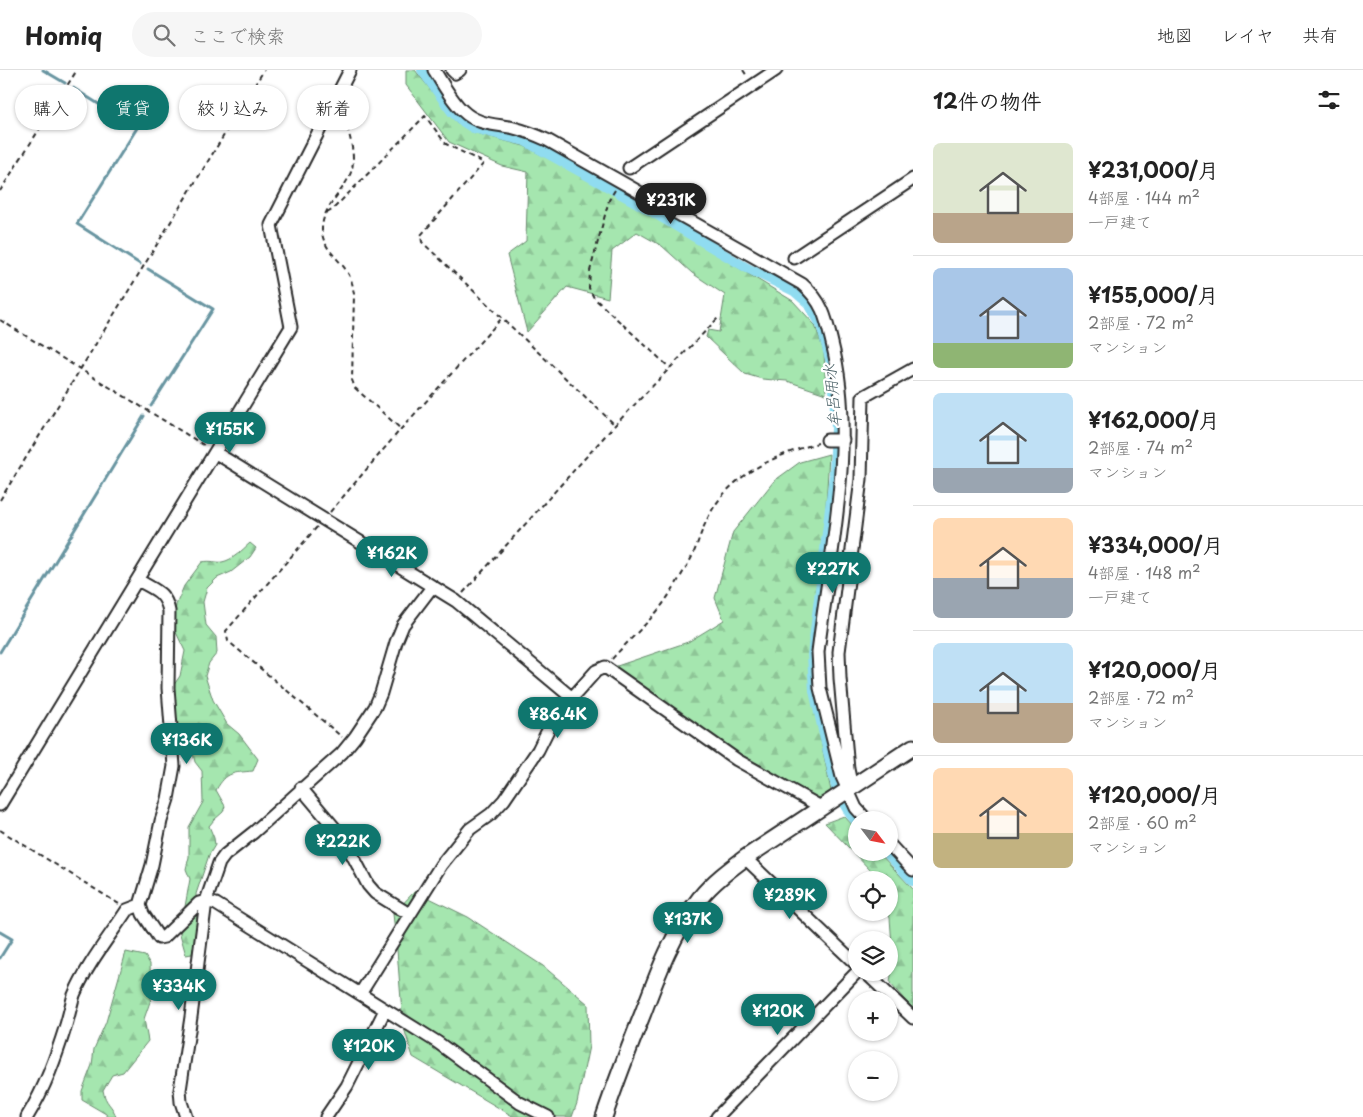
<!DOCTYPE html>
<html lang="ja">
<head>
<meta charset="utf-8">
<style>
	:root { --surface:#fff; --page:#f6f6f6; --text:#222; --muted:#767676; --line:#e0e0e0; --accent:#0f766e }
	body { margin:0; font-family:"Playpen Sans","Klee One",sans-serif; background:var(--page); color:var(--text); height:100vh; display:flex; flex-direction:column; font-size:19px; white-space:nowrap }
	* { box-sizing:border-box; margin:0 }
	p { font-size:16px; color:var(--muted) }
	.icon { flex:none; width:28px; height:28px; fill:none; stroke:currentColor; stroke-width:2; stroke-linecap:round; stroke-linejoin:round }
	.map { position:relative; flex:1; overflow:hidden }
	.panel { display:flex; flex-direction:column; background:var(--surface); width:450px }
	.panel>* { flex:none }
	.top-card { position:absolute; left:15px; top:15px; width:475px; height:45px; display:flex; gap:10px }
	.needle { width:32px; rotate:122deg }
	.controls { position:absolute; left:848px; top:741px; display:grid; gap:10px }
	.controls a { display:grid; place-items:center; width:50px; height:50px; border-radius:50%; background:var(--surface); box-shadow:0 1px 4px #0004; font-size:25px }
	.price { position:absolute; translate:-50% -42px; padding:0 11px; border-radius:18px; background:var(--accent); color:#fff; font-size:16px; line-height:32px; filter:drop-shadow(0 1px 2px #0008) }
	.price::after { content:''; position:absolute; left:50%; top:30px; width:15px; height:11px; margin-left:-8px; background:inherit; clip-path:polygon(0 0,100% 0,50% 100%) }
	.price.active { background:#222; color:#fff }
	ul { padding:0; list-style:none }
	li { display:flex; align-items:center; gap:15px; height:125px; padding:0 20px }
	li+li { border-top:1px solid var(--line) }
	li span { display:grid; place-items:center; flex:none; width:140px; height:100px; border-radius:8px; color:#555 }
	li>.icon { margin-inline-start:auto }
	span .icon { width:60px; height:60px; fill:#fffc; stroke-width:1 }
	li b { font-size:21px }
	h2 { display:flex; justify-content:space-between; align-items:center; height:60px; padding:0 20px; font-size:21px }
	.chip { padding:0 18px; border-radius:22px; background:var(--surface); box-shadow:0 1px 4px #0004; font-size:18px; line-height:45px }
	.chip.active { background:var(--accent); color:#fff }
	header { display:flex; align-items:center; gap:30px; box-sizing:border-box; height:70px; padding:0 25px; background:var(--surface); border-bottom:1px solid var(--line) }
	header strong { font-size:24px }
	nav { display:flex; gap:28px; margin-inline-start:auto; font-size:18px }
	.search { width:350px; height:45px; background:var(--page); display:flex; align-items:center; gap:12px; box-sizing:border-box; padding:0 18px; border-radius:28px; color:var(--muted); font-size:19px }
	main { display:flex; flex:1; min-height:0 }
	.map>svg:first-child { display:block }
	.forest { fill:url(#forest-firs); stroke:#68886d }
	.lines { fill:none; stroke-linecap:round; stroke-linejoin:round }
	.stream { stroke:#6895a1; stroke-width:3 }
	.canal { stroke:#90dcf0; stroke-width:10 }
	.street-casing { stroke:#2b2b2b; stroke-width:15 }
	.secondary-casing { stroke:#2b2b2b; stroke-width:19 }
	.path { stroke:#2b2b2b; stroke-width:2; stroke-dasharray:5 4; stroke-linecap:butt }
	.street { stroke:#fff; stroke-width:11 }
	.secondary { stroke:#fff; stroke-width:15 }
	.labels { text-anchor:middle; stroke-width:4.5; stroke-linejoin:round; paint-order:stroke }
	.water-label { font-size:16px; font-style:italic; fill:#496066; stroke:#fff }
</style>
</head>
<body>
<header>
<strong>Homiq</strong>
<div class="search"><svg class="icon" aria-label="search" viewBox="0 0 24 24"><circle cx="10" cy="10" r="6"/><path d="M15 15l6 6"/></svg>ここで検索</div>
<nav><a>地図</a><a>レイヤ</a><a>共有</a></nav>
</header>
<main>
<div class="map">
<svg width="913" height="1047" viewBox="0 0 913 1047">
	<defs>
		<pattern id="forest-firs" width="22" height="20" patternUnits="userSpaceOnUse" patternTransform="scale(1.25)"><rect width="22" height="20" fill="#a5e6af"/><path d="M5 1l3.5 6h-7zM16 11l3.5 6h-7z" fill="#8ec597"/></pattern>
	</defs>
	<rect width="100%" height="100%" fill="#fff"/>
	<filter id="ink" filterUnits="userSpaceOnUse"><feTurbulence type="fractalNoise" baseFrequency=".02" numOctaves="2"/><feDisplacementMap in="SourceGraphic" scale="10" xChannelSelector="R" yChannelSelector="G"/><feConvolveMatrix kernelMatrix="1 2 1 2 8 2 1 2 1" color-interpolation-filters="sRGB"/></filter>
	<g filter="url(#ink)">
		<path class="forest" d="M406 0H415L456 52 472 62 524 76 617 124 793 231 815 255 824 282 826 324 787 311 762 309 745 304 706 267 708 260 719 262 725 225 692 203 662 176 637 162 612 181 608 228 567 217 527 262 507 185 526 171 528 102 502 96 449 72 406 15Z
			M829 384 824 470 816 528 813 590 815 641 833 731 823 735 739 686 614 597 688 572 724 550 715 528 733 462 774 411 800 392Z
			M250 473 256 478 250 487 231 502 217 508 207 518 203 532 206 555 216 567 217 583 209 593 205 606 213 630 227 654 239 664 258 689 253 701C233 703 227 701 216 720L225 736 223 742 214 750 209 756 214 768 215 775 209 785 196 824 198 856 192 884 186 885 180 864 190 809 186 799 189 787V757L203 732 202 701 195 692 192 679 182 672 175 663 171 619 180 606 185 581 173 556 176 535 184 516 202 492C211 490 217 493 222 492 233 490 242 480 250 473Z
			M844 746 856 759V782L879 783 913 819V938L903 928 890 913 893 889 890 848 888 843 889 810H875L872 802 825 753Z
			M415 821 468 847 543 896 588 934 589 976 577 1033 572 1047H514L413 987 403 955 397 880 393 844Z
			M126 882 145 886 150 894 151 929 144 949 148 971 123 1002 112 1005 103 1020C105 1034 113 1035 116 1047H108L106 1044 82 1030V1021L92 995 94 979 106 952Z"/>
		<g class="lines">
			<path class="stream" d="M43 0 65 13
				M73 18 137 58 77 154 140 194
				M148 199 213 239 151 336
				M0 582 144 346
				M0 862 12 869 0 888"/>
			<path class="canal" d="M422 0 452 42 462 51 473 58 525 71 632 130 747 198 794 221 809 234 821 255 833 301 836 358 834 405 812 585 814 621 837 722 850 744 856 751
				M886 782 913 811"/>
			<defs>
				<path id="street" d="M434 0C443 14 451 30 463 41 477 55 496 54 514 58 526 61 536 65 547 70L802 214C823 232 826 248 832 273 857 371 830 483 818 582L820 618 842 707 856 738 867 750
					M452 0 455 3 460 0
					M629 98 776 0
					M794 188 913 109
					M827 370H843
					M216 383 456 531 571 627
					M138 510C154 520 165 521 169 541L168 618 174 696 168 729 161 751 152 795 140 835 143 844 159 868 164 867 199 833 206 831 191 947 180 1020 181 1032 186 1047
					M432 517 403 555 396 572 381 623 375 637 355 667 342 683 254 762 225 785 219 793 206 831 216 834 437 972 520 1033 548 1047
					M301 718 344 769 368 815 375 823 409 844
					M852 718 848 699 840 608 839 582 861 409 863 327 913 299
					M0 735 291 257 271 155 350 0
					M889 774 913 800
					M745 788 856 894
					M865 902 913 948
					M360 924 441 795 470 759 491 744 504 730 538 680 554 648 596 601 605 597 737 690 821 737
					M27 1047C45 1018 56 987 66 955 69 945 71 935 74 925 86 896 110 866 127 840L140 835
					M326 1047 347 1016 385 940
					M717 1047 857 902"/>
				<path id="secondary" d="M604 1047C616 1012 629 978 643 943 658 903 673 862 700 828 713 812 729 800 745 788L913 677"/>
			</defs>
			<use href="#street" class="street-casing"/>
			<use href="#secondary" class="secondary-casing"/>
			<path class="path" d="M743 0 747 6
				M342 40C347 57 356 81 352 99 346 121 321 136 322 161 323 183 347 192 352 213 353 216 353 220 354 224L352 310 355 318 401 359
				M615 120 609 130 590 201 589 218 594 228 670 298
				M0 121 77 0
				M327 143 332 140 425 46 446 74 484 93 421 165 422 172 615 355
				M0 250 207 377
				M0 430 264 0
				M330 442 401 359 502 248
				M317 457 226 561 228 571 342 667
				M463 523 615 355 720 246
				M612 589C627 572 644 557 659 539 670 525 679 509 688 494 696 481 699 466 706 452 726 406 773 386 818 373
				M0 760 119 834"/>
			<use href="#street" class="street"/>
			<use href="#secondary" class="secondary"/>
		</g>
	</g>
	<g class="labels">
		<g class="water-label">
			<text transform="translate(832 326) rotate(-95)" y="6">牟呂用水</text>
		</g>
	</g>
</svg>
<div class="controls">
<a><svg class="needle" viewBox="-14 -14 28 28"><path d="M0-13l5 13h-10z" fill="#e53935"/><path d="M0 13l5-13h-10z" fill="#767676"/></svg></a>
<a><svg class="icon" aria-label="locate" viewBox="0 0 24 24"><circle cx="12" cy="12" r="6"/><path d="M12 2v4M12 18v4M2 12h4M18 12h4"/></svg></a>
<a><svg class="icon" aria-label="layers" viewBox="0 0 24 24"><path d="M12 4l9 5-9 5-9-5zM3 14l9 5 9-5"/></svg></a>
<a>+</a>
<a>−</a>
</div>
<b class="price active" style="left:671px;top:155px">¥231K</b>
<b class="price" style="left:230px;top:384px">¥155K</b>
<b class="price" style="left:392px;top:508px">¥162K</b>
<b class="price" style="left:833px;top:524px">¥227K</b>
<b class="price" style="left:558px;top:669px">¥86.4K</b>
<b class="price" style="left:187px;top:695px">¥136K</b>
<b class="price" style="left:343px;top:796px">¥222K</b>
<b class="price" style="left:790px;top:850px">¥289K</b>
<b class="price" style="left:688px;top:874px">¥137K</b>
<b class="price" style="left:179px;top:941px">¥334K</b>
<b class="price" style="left:778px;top:966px">¥120K</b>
<b class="price" style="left:369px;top:1001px">¥120K</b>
<div class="top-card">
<a class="chip">購入</a>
<a class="chip active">賃貸</a>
<a class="chip">絞り込み</a>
<a class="chip">新着</a>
</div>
</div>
<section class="panel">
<h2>12件の物件<svg class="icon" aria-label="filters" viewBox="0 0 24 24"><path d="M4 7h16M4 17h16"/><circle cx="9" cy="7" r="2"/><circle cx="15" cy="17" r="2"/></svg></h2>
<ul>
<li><span style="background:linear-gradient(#dfe7d0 70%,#b9a48a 0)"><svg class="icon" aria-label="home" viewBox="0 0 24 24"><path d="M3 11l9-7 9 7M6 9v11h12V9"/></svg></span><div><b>¥231,000/月</b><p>4部屋 · 144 m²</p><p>一戸建て</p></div></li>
<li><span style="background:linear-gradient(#a9c7e8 75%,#8fb573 0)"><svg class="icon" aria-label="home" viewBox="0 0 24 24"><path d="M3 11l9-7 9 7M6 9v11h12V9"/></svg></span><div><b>¥155,000/月</b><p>2部屋 · 72 m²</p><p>マンション</p></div></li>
<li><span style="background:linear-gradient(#bfe0f5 75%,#9aa5b1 0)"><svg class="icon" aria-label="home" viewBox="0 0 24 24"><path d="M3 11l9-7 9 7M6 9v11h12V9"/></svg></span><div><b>¥162,000/月</b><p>2部屋 · 74 m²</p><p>マンション</p></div></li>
<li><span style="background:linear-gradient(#ffd9b3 60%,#9aa5b1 0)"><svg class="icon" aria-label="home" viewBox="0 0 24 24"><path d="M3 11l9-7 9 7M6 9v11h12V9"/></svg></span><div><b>¥334,000/月</b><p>4部屋 · 148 m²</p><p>一戸建て</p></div></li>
<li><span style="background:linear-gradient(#bfe0f5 60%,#b9a48a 0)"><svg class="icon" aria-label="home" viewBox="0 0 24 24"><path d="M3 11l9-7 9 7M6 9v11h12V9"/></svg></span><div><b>¥120,000/月</b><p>2部屋 · 72 m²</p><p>マンション</p></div></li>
<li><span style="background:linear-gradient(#ffd9b3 65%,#c2b280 0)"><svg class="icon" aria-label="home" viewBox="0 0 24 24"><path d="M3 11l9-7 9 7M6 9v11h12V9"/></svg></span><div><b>¥120,000/月</b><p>2部屋 · 60 m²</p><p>マンション</p></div></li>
</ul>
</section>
</main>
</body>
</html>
